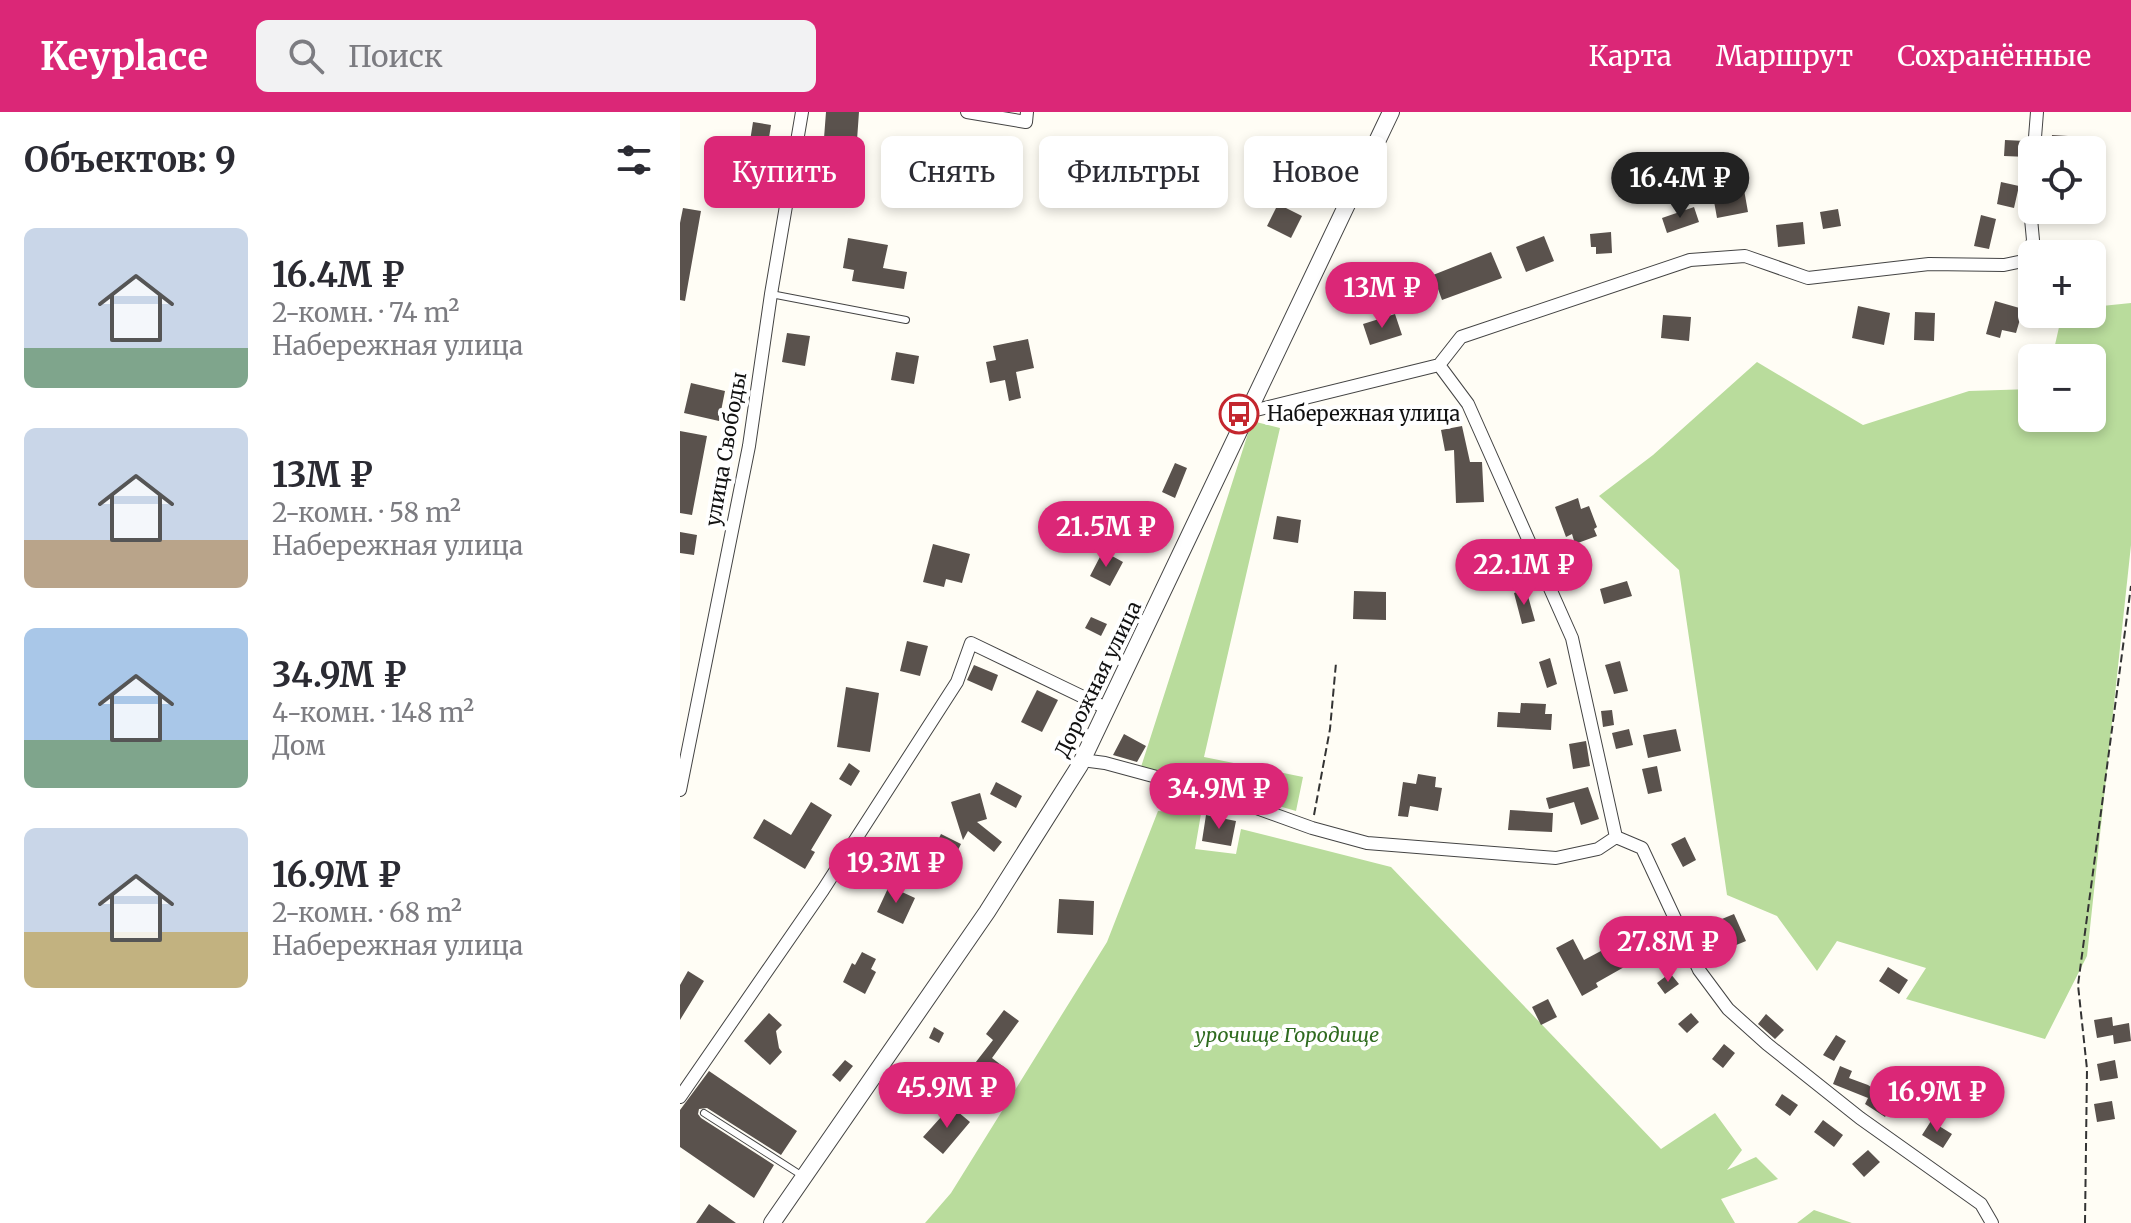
<!DOCTYPE html>
<html lang="ru">
<head>
<meta charset="utf-8">
<style>
	:root { --surface:#fff; --page:#f2f2f3; --text:#2b2b33; --muted:#7c7c81; --accent:#db2777 }
	body { margin:0; font-family:Merriweather,serif; background:var(--page); color:var(--text); height:100vh; display:flex; flex-direction:column; font-size:30px; white-space:nowrap }
	* { box-sizing:border-box; margin:0 }
	p { font-size:26px; color:var(--muted) }
	.icon { flex:none; width:44px; height:44px; fill:none; stroke:currentColor; stroke-width:2; stroke-linecap:round; stroke-linejoin:round }
	.map { position:relative; flex:1; overflow:hidden }
	.drawer { display:flex; flex-direction:column; background:var(--surface); width:680px }
	.drawer>* { flex:none }
	.top-card { position:absolute; left:24px; top:24px; width:760px; height:72px; display:flex; gap:16px }
	.fabs { position:absolute; left:1338px; top:24px; display:grid; gap:16px }
	.fabs a { display:grid; place-items:center; width:88px; height:88px; border-radius:12px; background:var(--surface); box-shadow:0 4px 12px #0003; font-size:40px }
	.price { position:absolute; translate:-50% -68px; padding:0 18px; border-radius:28px; background:var(--accent); color:#fff; font-size:26px; line-height:52px; filter:drop-shadow(0 2px 4px #0008) }
	.price::after { content:''; position:absolute; left:50%; top:48px; width:24px; height:18px; margin-left:-12px; background:inherit; clip-path:polygon(0 0,100% 0,50% 100%) }
	.price.active { background:#222; color:#fff }
	ul { padding:0; list-style:none }
	li { display:flex; align-items:center; gap:24px; height:200px; padding:0 24px }
	li span { display:grid; place-items:center; flex:none; width:224px; height:160px; border-radius:12px; color:#555 }
	li>.icon { margin-inline-start:auto }
	span .icon { width:96px; height:96px; fill:#fffc; stroke-width:1 }
	li b { font-size:34px }
	h2 { display:flex; justify-content:space-between; align-items:center; height:96px; padding:0 24px; font-size:34px }
	.pill { padding:0 28px; border-radius:12px; background:var(--surface); box-shadow:0 4px 12px #0003; font-size:28px; line-height:72px }
	.pill.active { background:var(--accent); color:#fff }
	header { display:flex; align-items:center; gap:48px; box-sizing:border-box; height:112px; padding:0 40px; background:var(--accent); color:#fff }
	header strong { font-size:38px }
	nav { display:flex; gap:44px; margin-inline-start:auto; font-size:28px }
	.search { width:560px; height:72px; background:var(--page); display:flex; align-items:center; gap:20px; box-sizing:border-box; padding:0 28px; border-radius:12px; color:var(--muted); font-size:30px }
	main { display:flex; flex:1; min-height:0 }
	.map>svg:first-child { display:block }
	.forest { fill:#b9dc9c }
	.building { fill:#5a524d }
	.lines { fill:none; stroke-linecap:round; stroke-linejoin:round }
	.service-casing { stroke:#444; stroke-width:8 }
	.minor-casing { stroke:#444; stroke-width:14 }
	.tertiary-casing { stroke:#444; stroke-width:18 }
	.path { stroke:#333; stroke-width:2; stroke-dasharray:8 4; stroke-linecap:butt }
	.service { stroke:#fff; stroke-width:6 }
	.minor { stroke:#fff; stroke-width:12 }
	.tertiary { stroke:#fff; stroke-width:16 }
	.labels { text-anchor:middle; stroke-width:8; stroke-linejoin:round; paint-order:stroke }
	.poi-label { font-size:20px; fill:#111; stroke:#fff; text-anchor:start }
	.street-label { font-size:20px; fill:#111; stroke:#fff }
	.park-label { font-size:20px; font-style:italic; fill:#2f6b1f; stroke:#fff }
</style>
</head>
<body>
<header>
<strong>Keyplace</strong>
<div class="search"><svg class="icon" aria-label="search" viewBox="0 0 24 24"><circle cx="10" cy="10" r="6"/><path d="M15 15l6 6"/></svg>Поиск</div>
<nav><a>Карта</a><a>Маршрут</a><a>Сохранённые</a></nav>
</header>
<main>
<section class="drawer">
<h2>Объектов: 9<svg class="icon" aria-label="filters" viewBox="0 0 24 24"><path d="M4 7h16M4 17h16"/><circle cx="9" cy="7" r="2"/><circle cx="15" cy="17" r="2"/></svg></h2>
<ul>
<li><span style="background:linear-gradient(#c9d6e8 75%,#7fa58c 0)"><svg class="icon" aria-label="home" viewBox="0 0 24 24"><path d="M3 11l9-7 9 7M6 9v11h12V9"/></svg></span><div><b>16.4M ₽</b><p>2-комн. · 74 m²</p><p>Набережная улица</p></div></li>
<li><span style="background:linear-gradient(#c9d6e8 70%,#b9a48a 0)"><svg class="icon" aria-label="home" viewBox="0 0 24 24"><path d="M3 11l9-7 9 7M6 9v11h12V9"/></svg></span><div><b>13M ₽</b><p>2-комн. · 58 m²</p><p>Набережная улица</p></div></li>
<li><span style="background:linear-gradient(#a9c7e8 70%,#7fa58c 0)"><svg class="icon" aria-label="home" viewBox="0 0 24 24"><path d="M3 11l9-7 9 7M6 9v11h12V9"/></svg></span><div><b>34.9M ₽</b><p>4-комн. · 148 m²</p><p>Дом</p></div></li>
<li><span style="background:linear-gradient(#c9d6e8 65%,#c2b280 0)"><svg class="icon" aria-label="home" viewBox="0 0 24 24"><path d="M3 11l9-7 9 7M6 9v11h12V9"/></svg></span><div><b>16.9M ₽</b><p>2-комн. · 68 m²</p><p>Набережная улица</p></div></li>
</ul>
</section>
<div class="map">
<svg width="1451" height="1111" viewBox="0 0 1451 1111">
	<rect width="100%" height="100%" fill="#fffdf5"/>
	<path class="forest" d="M1451 191V433L1407 844 1365 927 1226 887 1246 856 1157 829 1137 859 1097 804 1047 783 999 458 919 384 973 343 1077 250 1183 313 1289 279 1352 277V306H1412V246H1372L1382 202H1412V195Z
		M572 309 600 316 524 645 623 665 616 699 461 655Z
		M478 699 521 702 515 737 556 742 561 717 711 755 981 1037 1035 1001 1062 1038 1047 1058 1076 1045 1098 1067 1041 1087 1055 1111H245L271 1081 427 830Z
		M1134 1098 1172 1111H1117Z"/>
	<path class="building" d="M146 0H179L177 28 144 26Z
		M73 10 91 13 83 64 65 61Z
		M1372 23 1388 24 1387 38H1371Z
		M1325 28 1346 29 1345 38 1348 45 1324 44Z
		M476 29 522 48 516 62 470 44Z
		M305 38 334 41 331 68 302 65Z
		M1321 70 1339 74 1334 96 1317 92Z
		M1063 72 1068 100 1037 106 1032 78Z
		M598 92 622 104 611 126 587 114Z
		M1014 95 1019 110 987 121 982 106Z
		M3 96 21 99 5 189 0 188V111Z
		M1158 97 1161 114 1143 117 1140 100Z
		M1301 103 1316 107 1309 137 1294 134Z
		M1123 110 1125 132 1098 135 1096 113Z
		M931 120 932 141 916 142V135H911L910 122Z
		M864 124 874 149 846 160 836 135Z
		M168 126 208 133 203 156 227 160 224 177 172 169 174 158 163 156Z
		M811 140 822 166 762 188 753 163Z
		M1315 189 1343 197 1336 221 1322 218 1320 226 1306 222Z
		M1178 194 1210 201 1204 233 1172 226Z
		M1235 200 1255 201 1254 229 1234 228Z
		M715 202 722 223 690 233 683 212Z
		M983 203 1011 205 1009 229 981 226Z
		M107 221 130 224 125 254 102 250Z
		M348 227 354 256 336 260 341 286 329 289 325 268 310 271 306 250 316 248 313 234Z
		M216 240 239 244 234 272 211 268Z
		M11 271 45 279 39 309 4 301Z
		M782 314 790 350H802L804 390 776 391 774 338 765 339 761 318Z
		M0 319 27 324 12 403 0 401Z
		M495 351 507 356 495 386 482 380Z
		M898 386 901 397 909 394 917 415 914 417 917 424 895 432 892 422 886 425 875 395Z
		M440 394 461 404 451 425 430 415Z
		M597 404 621 408 618 431 593 427Z
		M0 420 17 423 14 443 0 441Z
		M832 431V443H811L810 432Z
		M253 432 290 442 282 471 266 467 264 475 243 470Z
		M423 439 443 450 430 474 410 464Z
		M947 469 952 484 924 492 920 477Z
		M846 477 855 509 842 512 834 481Z
		M674 479 706 480V508L673 507Z
		M411 505 427 512 421 524 405 516Z
		M227 529 248 534 240 564 220 559Z
		M870 546 877 572 867 576 859 550Z
		M940 549 948 579 934 582 925 553Z
		M294 553 318 563 312 579 287 568Z
		M166 575 199 581 190 640 157 635Z
		M357 578 378 588 362 620 341 610Z
		M841 591 866 592 865 602H872L871 618 817 615 818 600 840 601Z
		M932 598 934 613 923 615 921 599Z
		M949 617 953 633 936 637 932 621Z
		M996 617 1001 639 968 646 963 623Z
		M444 622 466 634 457 650 433 643Z
		M906 629 910 654 893 657 889 632Z
		M169 651 180 659 171 674 159 667Z
		M977 654 982 679 968 682 962 657Z
		M738 662 756 665 755 675 762 676 758 699 730 694 728 705 718 704 723 670 736 672Z
		M316 670 342 684 336 696 310 682Z
		M908 675 919 707 901 713 894 690 869 697 866 686Z
		M300 681 307 707 297 710 322 730 314 740 288 719 283 728 271 690Z
		M131 690 152 703 131 738 135 740 125 757 73 726 84 707 111 723Z
		M830 698 873 701 872 720 828 718Z
		M526 703 556 709 551 734 522 729Z
		M261 722 281 732 270 754 250 744Z
		M1005 725 1016 748 1003 755 991 732Z
		M209 774 235 786 223 812 197 800Z
		M379 787 414 789 413 823 377 821Z
		M1054 802 1066 829 1049 836 1037 809Z
		M893 827 904 848 934 832 946 854 916 871 918 875 902 884 876 836Z
		M182 840 196 847 191 857 196 860 185 882 163 870 172 851 175 853Z
		M1208 855 1228 868 1219 882 1199 869Z
		M8 859 24 869 0 908V873Z
		M990 861 999 872 985 882 977 871Z
		M868 887 877 905 861 913 852 895Z
		M324 898 339 909 312 946 325 956 313 971 292 955 313 928 306 922Z
		M89 901 102 913 96 919 99 936 102 940 90 953 64 929Z
		M1011 901 1019 910 1007 921 998 912Z
		M1086 902 1104 918 1095 927 1078 912Z
		M1432 905 1433 914 1449 911 1451 929 1434 932 1433 923 1417 926 1414 908Z
		M254 915 264 921 259 931 249 926Z
		M1156 923 1166 929 1154 949 1143 943Z
		M1044 932 1055 941 1043 956 1032 947Z
		M165 948 173 954 160 970 152 963Z
		M1435 948 1438 966 1420 969 1417 952Z
		M1160 954 1172 959 1169 966 1188 973 1214 991 1205 1005 1185 992 1188 986 1153 972Z
		M1249 958 1269 971 1260 985 1240 972Z
		M29 959 117 1019 101 1043 27 996 19 997 18 1002 21 1006 94 1053 74 1086 0 1035V998Z
		M1102 982 1118 993 1110 1004 1095 993Z
		M1432 989 1435 1007 1417 1010 1414 992Z
		M271 994 290 1010 263 1042 243 1025Z
		M1143 1008 1163 1023 1154 1035 1134 1020Z
		M1251 1009 1272 1022 1263 1036 1242 1023Z
		M1188 1038 1200 1050 1184 1065 1172 1052Z
		M29 1092 56 1111H16Z"/>
	<g class="lines">
		<defs>
			<path id="service" d="M91 182 226 208
				M24 1001 121 1063"/>
			<path id="minor" d="M287 0 346 10 347 0
				M1354 38 1357 0
				M759 253 788 292 892 526 936 725 962 736 1019 858 1048 897 1087 932 1180 1006 1301 1092 1312 1111
				M568 300 759 253 781 225 1010 148 1065 144 1128 166 1249 152 1324 153 1343 149 1350 140 1353 128 1349 85 1352 57
				M402 648 425 651 532 680 632 716 687 731 876 746 918 737 936 725
				M0 678 69 334 91 182 122 0
				M0 985 143 778 277 570 291 531 426 596"/>
			<path id="tertiary" d="M92 1111 307 800 400 653 711 0"/>
		</defs>
		<use href="#service" class="service-casing"/>
		<use href="#minor" class="minor-casing"/>
		<use href="#tertiary" class="tertiary-casing"/>
		<path class="path" d="M634 703 650 617 656 551
			M1405 1111 1407 957 1398 873 1451 474"/>
		<use href="#service" class="service"/>
		<use href="#minor" class="minor"/>
		<use href="#tertiary" class="tertiary"/>
	</g>
	<defs>
		<symbol id="bus-ring" viewBox="-11 -11 22 22"><circle r="9.5" fill="#fff" stroke="#c4262e" stroke-width="1.5"/><path d="M-5-6H5V4H4V6H2V4H-2V6H-4V4H-5ZM-3.5-4V0h7V-4ZM-3.5 1.2v1.5H-2V1.2ZM2 1.2v1.5H3.5V1.2Z" fill="#c4262e"/></symbol>
	</defs>
	<g fill-rule="evenodd">
		<use href="#bus-ring" x="537" y="280" width="44" height="44"/>
	</g>
	<g class="labels">
		<g class="poi-label">
			<text x="587" y="309">Набережная улица</text>
		</g>
		<g class="street-label">
			<text transform="translate(46 337) rotate(-80)" y="7">улица Свободы</text>
			<text transform="translate(418 567) rotate(-64)" y="7">Дорожная улица</text>
		</g>
		<g class="park-label">
			<text x="607" y="930">урочище Городище</text>
		</g>
	</g>
</svg>
<div class="fabs">
<a><svg class="icon" aria-label="locate" viewBox="0 0 24 24"><circle cx="12" cy="12" r="6"/><path d="M12 2v4M12 18v4M2 12h4M18 12h4"/></svg></a>
<a>+</a>
<a>−</a>
</div>
<b class="price active" style="left:1000px;top:108px">16.4M ₽</b>
<b class="price" style="left:702px;top:218px">13M ₽</b>
<b class="price" style="left:426px;top:457px">21.5M ₽</b>
<b class="price" style="left:844px;top:495px">22.1M ₽</b>
<b class="price" style="left:539px;top:719px">34.9M ₽</b>
<b class="price" style="left:216px;top:793px">19.3M ₽</b>
<b class="price" style="left:988px;top:872px">27.8M ₽</b>
<b class="price" style="left:267px;top:1018px">45.9M ₽</b>
<b class="price" style="left:1257px;top:1022px">16.9M ₽</b>
<div class="top-card">
<a class="pill active">Купить</a>
<a class="pill">Снять</a>
<a class="pill">Фильтры</a>
<a class="pill">Новое</a>
</div>
</div>
</main>
</body>
</html>
